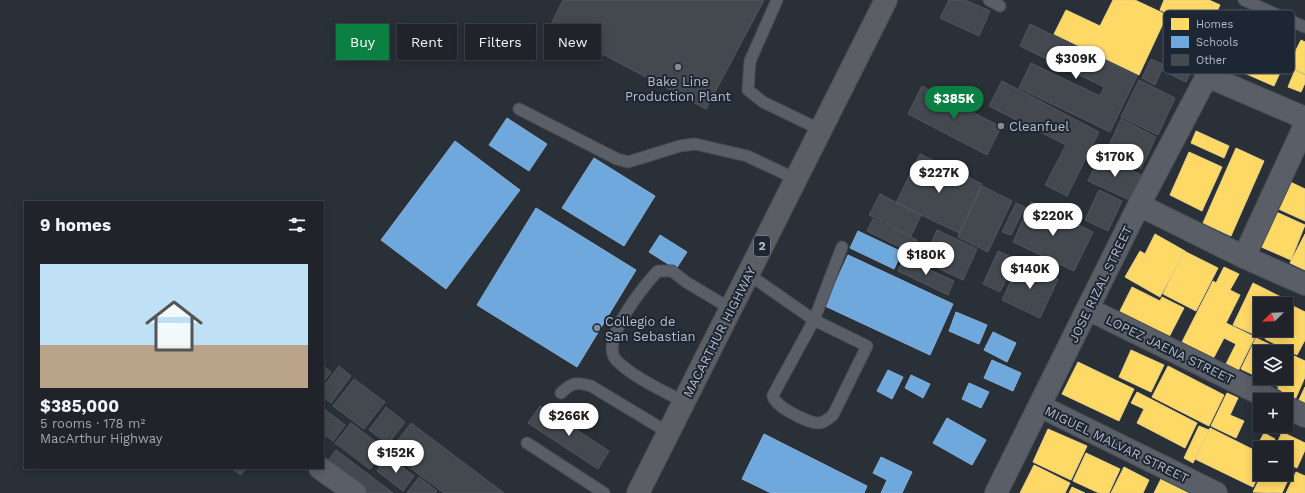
<!DOCTYPE html>
<html lang="en">
<head>
<meta charset="utf-8">
<style>
	:root { --surface:#20242a; --page:#2d3036; --text:#f1f3f6; --muted:#a2a4a8; --line:#3d4147; --accent:#0b8043 }
	body { margin:0; font-family:"Work Sans",sans-serif; background:var(--page); color:var(--text); height:100vh; display:flex; flex-direction:column; font-size:15px; white-space:nowrap }
	* { box-sizing:border-box; margin:0 }
	p { font-size:13px; color:var(--muted) }
	.icon { flex:none; width:22px; height:22px; fill:none; stroke:currentColor; stroke-width:2; stroke-linecap:round; stroke-linejoin:round }
	.map { position:relative; flex:1; overflow:hidden }
	.side { position:absolute; left:24px; top:201px; width:300px; height:268px; display:flex; flex-direction:column; background:var(--surface); border-radius:0px; box-shadow:0 2px 10px #0003,0 0 0 1px var(--line) }
	.side>* { flex:none }
	.top-card { position:absolute; left:336px; top:24px; width:380px; height:36px; display:flex; gap:8px }
	.needle { width:26px; rotate:247deg }
	.tools { position:absolute; left:1253px; top:297px; display:grid; gap:8px }
	.tools a { display:grid; place-items:center; width:40px; height:40px; border-radius:0px; background:var(--surface); box-shadow:0 2px 10px #0003,0 0 0 1px var(--line); font-size:20px }
	.price { position:absolute; translate:-50% -34px; padding:0 9px; border-radius:14px; background:#fff; color:#222; font-size:13px; line-height:26px; filter:drop-shadow(0 1px 2px #0008) }
	.price::after { content:''; position:absolute; left:50%; top:24px; width:12px; height:9px; margin-left:-6px; background:inherit; clip-path:polygon(0 0,100% 0,50% 100%) }
	.price.on { background:var(--accent); color:#fff }
	ul { padding:0; list-style:none }
	li { display:grid; align-content:center; gap:8px; height:212px; padding:0 16px }
	li+li { border-top:1px solid var(--line) }
	li span { display:grid; place-items:center; height:124px; border-radius:0px; color:#555 }
	li>.icon { margin-inline-start:auto }
	span .icon { width:72px; height:72px; fill:#fffc; stroke-width:1 }
	li b { font-size:17px }
	h2 { display:flex; justify-content:space-between; align-items:center; height:48px; padding:0 16px; font-size:17px }
	.tag { padding:0 14px; border-radius:0px; background:var(--surface); box-shadow:0 2px 10px #0003,0 0 0 1px var(--line); font-size:14px; line-height:36px }
	.tag.on { background:var(--accent); color:#fff }
	.map>svg:first-child { display:block }
	.homes { fill:#ffd966; stroke:#e8d084 }
	.schools { fill:#6fa8dc; stroke:#84aed6 }
	.building { fill:#444950; stroke:#52575f }
	.lines { fill:none; stroke-linecap:round; stroke-linejoin:round }
	.service-casing { stroke:#484c53; stroke-width:13 }
	.minor-casing { stroke:#484c53; stroke-width:24 }
	.trunk-casing { stroke:#474c53; stroke-width:24 }
	.service { stroke:#5a5e66; stroke-width:11 }
	.minor { stroke:#5a5e66; stroke-width:22 }
	.trunk { stroke:#5b5f64; stroke-width:22 }
	.poi-dot { fill:#848b96; stroke:#1d2633; stroke-width:1.5 }
	.labels { text-anchor:middle; stroke-width:4; stroke-linejoin:round; paint-order:stroke }
	.shield { fill:#1d2633; stroke:#878f9c; stroke-width:1 }
	.shield-label { font-size:12px; font-weight:bold; fill:#b4bcc9 }
	.poi-label { font-size:13px; fill:#b4bcc9; stroke:#1d2633; text-anchor:start }
	.street-label { font-size:13px; fill:#b4bcc9; stroke:#1d2633 }
	.key { fill:#1d2633; stroke:#4a5360; stroke-width:1 }
	.key-label { font-size:11px; fill:#b4bcc9 }
</style>
</head>
<body>
<div class="map">
<svg width="1305" height="493" viewBox="0 0 1305 493">
	<rect width="100%" height="100%" fill="#2a3038"/>
	<path class="homes" d="M1113 0H1135L1167 15 1139 75 1054 34 1066 10 1100 26Z
		M1164 0H1209L1220 5 1204 39 1169 24 1172 15 1160 10Z
		M1262 29 1293 44 1274 86 1242 72Z
		M1301 40 1305 42V74L1288 66Z
		M1295 70 1305 75V83L1301 92 1288 87Z
		M1196 131 1229 146 1224 158 1191 143Z
		M1236 148 1264 161 1231 236 1203 223Z
		M1189 152 1222 167 1202 211 1170 195Z
		M1284 179 1305 189V221L1272 206Z
		M1274 211 1305 225 1291 260 1259 246Z
		M1155 234 1185 251 1160 297 1125 277 1140 251 1145 254Z
		M1305 234V270L1290 263Z
		M1184 251 1218 268 1196 311 1163 294Z
		M1224 267 1239 274 1230 290 1240 295 1226 323 1255 337 1238 371 1226 364 1236 344 1224 338 1213 359 1182 342 1213 281 1216 283Z
		M1253 283 1281 297 1278 304H1260V330H1266L1262 338 1233 325Z
		M1132 287 1160 301 1162 297 1184 308 1168 339 1119 313Z
		M1283 301 1305 312V340L1297 355 1265 339 1269 330H1286V304H1282Z
		M1256 338 1286 352H1260V378H1286V352L1305 361V377L1295 400 1276 391 1279 387 1241 369Z
		M1131 350 1164 365 1151 392 1119 377Z
		M1078 362 1134 389 1119 421 1062 394Z
		M1168 366 1224 395 1209 426 1152 397Z
		M1305 387V410L1296 406Z
		M1137 392 1197 423 1185 448 1137 423 1144 409 1131 403Z
		M1227 393 1238 398 1230 415 1244 421 1236 438 1211 426Z
		M1199 426 1209 430 1193 463 1184 458Z
		M1210 428 1260 453V472L1253 487 1195 459Z
		M1048 429 1087 446 1071 480 1033 462Z
		M1282 432 1305 443V450L1297 468 1286 463V448H1275Z
		M1264 433 1275 439 1270 448H1260V450L1256 448Z
		M1086 453 1120 469 1109 493H1099L1073 481Z
		M1034 465 1070 483 1065 493H1020Z
		M1286 466 1293 469 1282 493 1253 492 1262 474H1286Z
		M1124 467 1149 480 1143 493H1111Z
		M1296 472 1305 476V493H1286Z
		M1161 479 1190 493H1154Z
		M1072 487 1085 493H1069Z"/>
	<path class="schools" d="M507 118 547 144 529 171 489 145Z
		M455 141 520 190 446 289 381 240Z
		M594 158 655 196 624 246 562 208Z
		M536 208 636 270 577 367 477 305Z
		M858 231 902 252 894 269 850 248Z
		M660 235 687 252 676 269 649 252Z
		M848 255 953 304 930 355 825 306Z
		M956 312 987 325 979 344 949 331Z
		M993 332 1016 343 1007 362 984 350Z
		M992 360 1021 373 1013 391 984 378Z
		M888 370 903 377 892 399 877 391Z
		M911 375 930 384 923 398 905 388Z
		M969 383 989 392 981 408 962 399Z
		M947 418 986 440 972 465 933 443Z
		M764 434 867 486 864 493H771L742 479Z
		M881 457 912 472 902 493H881L887 480 873 473Z"/>
	<path class="building" d="M563 0H764L706 109 550 26Z
		M949 0H965L990 11 979 36 940 18Z
		M1030 24 1137 76 1110 132 1019 88 1031 63 1100 96 1104 87 1020 46Z
		M1169 58 1192 69 1186 82 1163 71Z
		M1151 59 1164 65 1155 85 1142 78Z
		M1139 80 1175 98 1158 135 1121 117Z
		M1002 81 1099 132 1067 196 1045 185 1066 145 989 106Z
		M922 86 1001 127 987 155 908 114Z
		M1121 119 1156 137 1141 169 1106 152Z
		M920 154 982 184 959 233 896 203Z
		M1100 155 1141 175 1130 200 1088 181Z
		M982 186 1012 201 988 252 958 237Z
		M1099 190 1122 201 1108 231 1085 220Z
		M880 194 921 215 911 236 869 215Z
		M1031 202 1093 232 1074 271 1013 242Z
		M1016 203 1025 207 1011 235 1002 232Z
		M873 219 917 240 912 253 867 231Z
		M937 230 977 249 963 280 923 261Z
		M998 251 1016 259 1000 292 983 284Z
		M904 258 954 281 948 295 898 271Z
		M1020 261 1058 279 1040 318 1002 300Z
		M323 366 331 372 323 382Z
		M339 366 351 376 331 403 323 397V387Z
		M354 379 385 402 364 429 333 406Z
		M540 406 609 451 598 469 528 423Z
		M386 407 405 422 388 444 369 430Z
		M323 408 345 425 333 441 323 434Z
		M351 423 385 449 370 469 335 443Z
		M411 423 504 493H444L389 452Z
		M336 450 393 493H359L324 466Z
		M388 456 414 476 403 491 377 471Z
		M231 468H246L241 475Z
		M419 477 437 491 435 493H407Z"/>
	<g class="lines">
		<defs>
			<path id="service" d="M777 0 750 61 748 90 763 102 821 130
				M989 0 1000 6
				M1244 0 1305 27
				M519 109 617 159 628 162 680 146 695 144 747 156 796 179
				M748 274 814 320 867 346 833 415C829 418 824 423 819 423 809 424 772 405 773 395L814 320 842 247
				M561 393C572 382 577 382 591 386L669 433
				M684 402C662 390 634 378 616 360 599 341 644 285 658 271H672L686 282 731 309
				M527 443 604 493"/>
			<path id="minor" d="M1139 205 1244 257 1305 284
				M1244 257 1305 125
				M1088 309 1273 400
				M1040 406 1216 493
				M1286 407 1305 416
				M320 468 355 493
				M996 493 1139 205 1207 76 1305 118"/>
			<path id="trunk" d="M638 493 886 0"/>
		</defs>
		<use href="#service" class="service-casing"/>
		<use href="#minor" class="minor-casing"/>
		<use href="#trunk" class="trunk-casing"/>
		<use href="#service" class="service"/>
		<use href="#minor" class="minor"/>
		<use href="#trunk" class="trunk"/>
	</g>
	<g class="poi-dot">
		<circle cx="678" cy="67" r="4"/>
		<circle cx="1001" cy="126" r="4"/>
		<circle cx="597" cy="328" r="4"/>
	</g>
	<g class="labels">
		<rect class="shield" x="754" y="236" width="16" height="20" rx="3"/>
		<g class="shield-label">
			<text x="762" y="250">2</text>
		</g>
		<g class="poi-label">
			<text x="678" y="86" text-anchor="middle">Bake Line<tspan x="678" dy="15">Production Plant</tspan></text>
			<text x="1009" y="131">Cleanfuel</text>
			<text x="605" y="326">Collegio de<tspan x="605" dy="15">San Sebastian</tspan></text>
		</g>
		<g class="street-label">
			<text transform="translate(1100 284) rotate(-64)" y="5">JOSE RIZAL STREET</text>
			<text transform="translate(719 332) rotate(-63)" y="5">MACARTHUR HIGHWAY</text>
			<text transform="translate(1170 349) rotate(26)" y="5">LOPEZ JAENA STREET</text>
			<text transform="translate(1117 444) rotate(26)" y="5">MIGUEL MALVAR STREET</text>
		</g>
	</g>
	<rect x="1163" y="10" width="132" height="64" rx="6" class="key"/>
	<rect x="1171" y="18" width="18" height="12" fill="#ffd966"/>
	<rect x="1171" y="36" width="18" height="12" fill="#6fa8dc"/>
	<rect x="1171" y="54" width="18" height="12" fill="#444950"/>
	<g class="key-label">
		<text x="1196" y="28">Homes</text>
		<text x="1196" y="46">Schools</text>
		<text x="1196" y="64">Other</text>
	</g>
</svg>
<div class="tools">
<a><svg class="needle" viewBox="-14 -14 28 28"><path d="M0-13l5 13h-10z" fill="#e53935"/><path d="M0 13l5-13h-10z" fill="#a2a4a8"/></svg></a>
<a><svg class="icon" aria-label="layers" viewBox="0 0 24 24"><path d="M12 4l9 5-9 5-9-5zM3 14l9 5 9-5"/></svg></a>
<a>+</a>
<a>−</a>
</div>
<b class="price" style="left:1076px;top:80px">$309K</b>
<b class="price on" style="left:954px;top:120px">$385K</b>
<b class="price" style="left:1115px;top:178px">$170K</b>
<b class="price" style="left:939px;top:194px">$227K</b>
<b class="price" style="left:1053px;top:237px">$220K</b>
<b class="price" style="left:926px;top:276px">$180K</b>
<b class="price" style="left:1030px;top:290px">$140K</b>
<b class="price" style="left:569px;top:437px">$266K</b>
<b class="price" style="left:396px;top:474px">$152K</b>
<div class="top-card">
<a class="tag on">Buy</a>
<a class="tag">Rent</a>
<a class="tag">Filters</a>
<a class="tag">New</a>
</div>
<section class="side">
<h2>9 homes<svg class="icon" aria-label="filters" viewBox="0 0 24 24"><path d="M4 7h16M4 17h16"/><circle cx="9" cy="7" r="2"/><circle cx="15" cy="17" r="2"/></svg></h2>
<ul>
<li><span style="background:linear-gradient(#bfe0f5 65%,#b9a48a 0)"><svg class="icon" aria-label="home" viewBox="0 0 24 24"><path d="M3 11l9-7 9 7M6 9v11h12V9"/></svg></span><div><b>$385,000</b><p>5 rooms · 178 m²</p><p>MacArthur Highway</p></div></li>
</ul>
</section>
</div>
</body>
</html>
